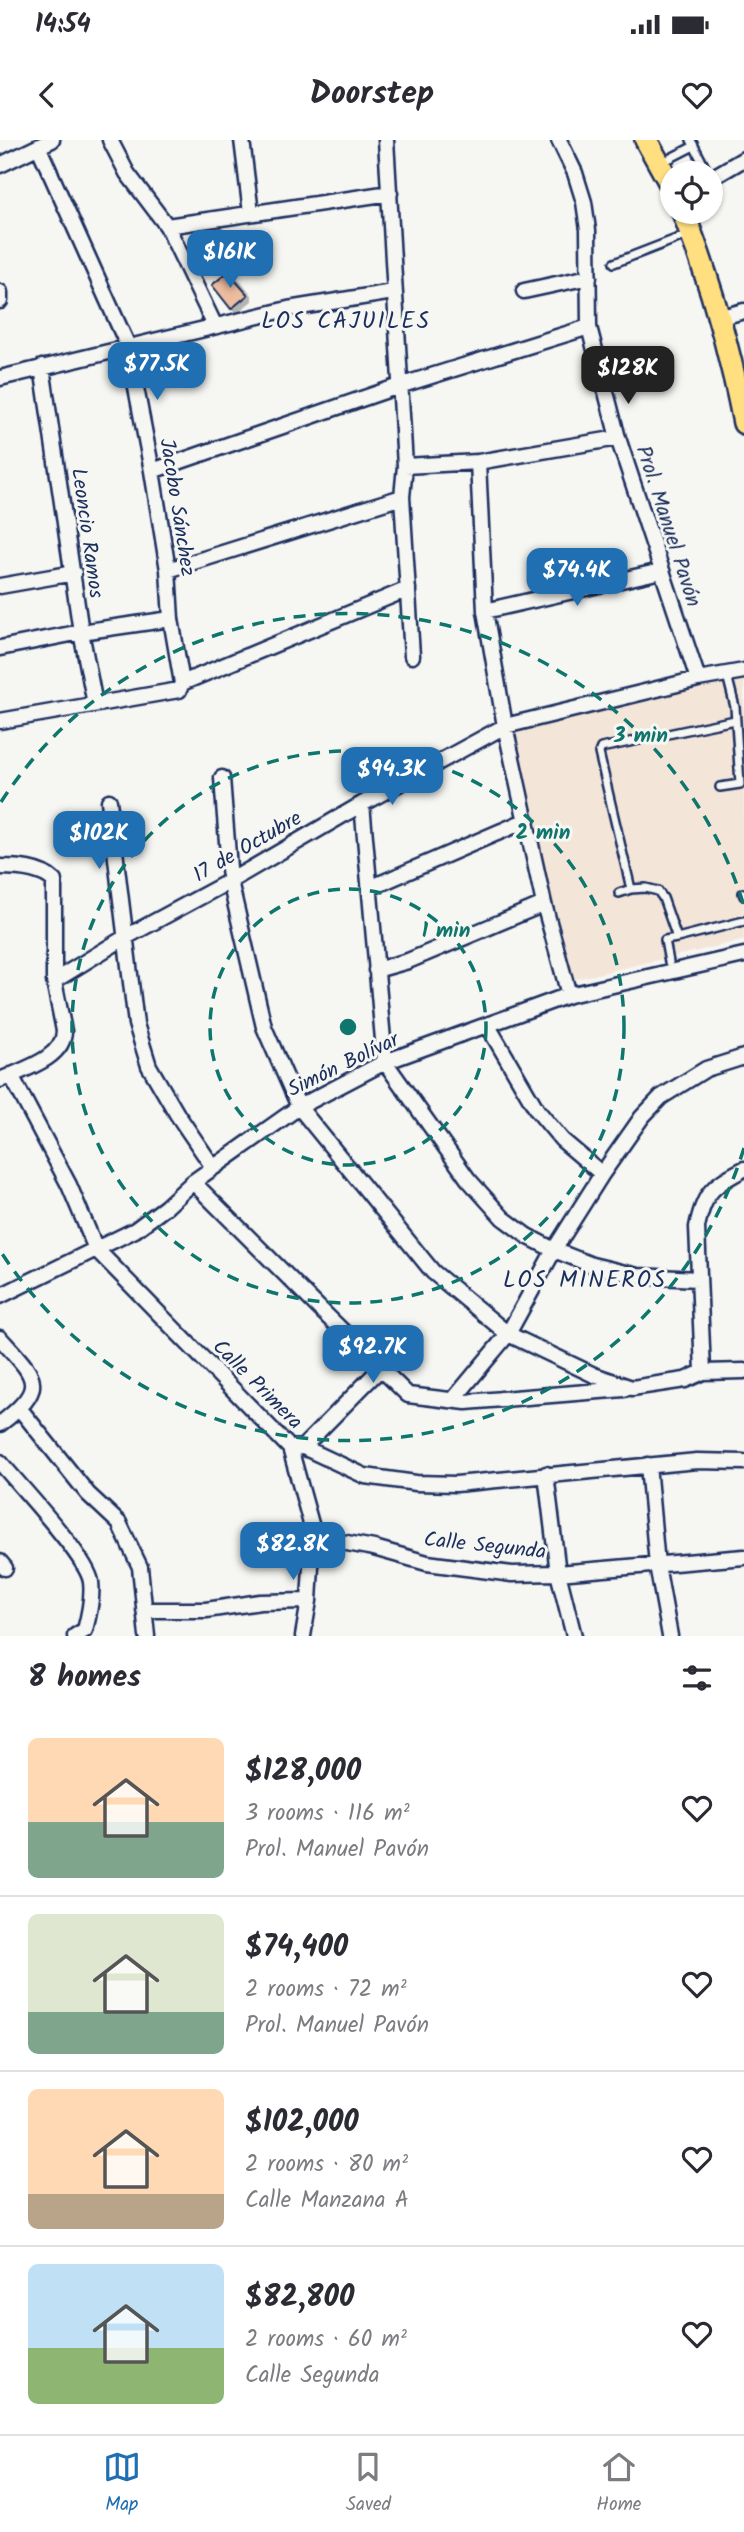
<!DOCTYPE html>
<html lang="en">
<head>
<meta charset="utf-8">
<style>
	:root { --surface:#fff; --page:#f7f7f7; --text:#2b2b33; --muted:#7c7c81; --line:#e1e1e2; --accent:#1f6fb2 }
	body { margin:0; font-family:Kalam,sans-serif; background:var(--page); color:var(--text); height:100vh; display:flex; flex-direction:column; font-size:26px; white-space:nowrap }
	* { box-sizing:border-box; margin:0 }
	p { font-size:23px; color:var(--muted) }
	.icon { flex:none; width:38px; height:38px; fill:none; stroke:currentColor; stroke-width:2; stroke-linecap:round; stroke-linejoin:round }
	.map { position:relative; height:1496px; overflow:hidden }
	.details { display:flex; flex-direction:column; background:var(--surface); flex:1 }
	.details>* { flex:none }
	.fabs { position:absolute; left:660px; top:21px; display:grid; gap:14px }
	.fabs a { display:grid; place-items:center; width:63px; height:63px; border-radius:50%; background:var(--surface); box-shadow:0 2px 5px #0004; font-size:35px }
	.price { position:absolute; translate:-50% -60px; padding:0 16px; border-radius:14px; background:var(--accent); color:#fff; font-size:23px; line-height:46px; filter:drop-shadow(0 2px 4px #0008) }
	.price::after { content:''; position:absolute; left:50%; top:42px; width:21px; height:16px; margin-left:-10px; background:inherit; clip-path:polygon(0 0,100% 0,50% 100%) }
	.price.on { background:#222; color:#fff }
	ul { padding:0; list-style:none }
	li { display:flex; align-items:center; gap:21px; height:175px; padding:0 28px }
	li+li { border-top:2px solid var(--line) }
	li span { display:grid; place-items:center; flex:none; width:196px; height:140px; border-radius:10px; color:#555 }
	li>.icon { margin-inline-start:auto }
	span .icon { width:84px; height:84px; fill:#fffc; stroke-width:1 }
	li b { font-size:30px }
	h2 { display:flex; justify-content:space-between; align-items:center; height:84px; padding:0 28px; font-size:30px }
	.status { display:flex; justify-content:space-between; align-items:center; height:49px; padding:0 35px; background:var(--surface); direction:ltr }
	.status svg { height:19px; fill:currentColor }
	header { display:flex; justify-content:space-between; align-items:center; height:91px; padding:0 28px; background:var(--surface); font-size:32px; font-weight:800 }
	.menu { display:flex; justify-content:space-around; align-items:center; height:98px; border-top:2px solid var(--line); background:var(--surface); font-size:19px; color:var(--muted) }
	.menu a { display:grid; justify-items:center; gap:4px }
	.menu .on { color:var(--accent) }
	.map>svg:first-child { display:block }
	.built { fill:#f4e5d9 }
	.building { fill:#eebd9f; stroke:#1b2f5e; stroke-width:2; filter:url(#shadow) }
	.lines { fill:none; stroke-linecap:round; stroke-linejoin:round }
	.service-casing { stroke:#1b2f5e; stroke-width:12 }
	.minor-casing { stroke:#1b2f5e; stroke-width:19 }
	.primary-casing { stroke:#1b2f5e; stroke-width:26 }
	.service { stroke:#f6f6f2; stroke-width:7 }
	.minor { stroke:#f6f6f2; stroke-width:14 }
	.primary { stroke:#ffdf80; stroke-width:21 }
	.ring { fill:none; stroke:#0f766e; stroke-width:3.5; stroke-dasharray:12 9 }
	.labels { text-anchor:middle; stroke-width:6; stroke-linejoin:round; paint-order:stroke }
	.street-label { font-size:21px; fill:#1b2f5e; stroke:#f6f6f2 }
	.neighbourhood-label { font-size:23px; letter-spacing:2px; fill:#1b2f5e; stroke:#f6f6f2 }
	.centre { fill:#0f766e; stroke:#f6f6f2; stroke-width:3.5 }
	.ring-label { font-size:21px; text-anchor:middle; font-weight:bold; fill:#0f766e; stroke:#f6f6f2; stroke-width:6; stroke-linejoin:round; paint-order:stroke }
</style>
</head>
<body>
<div class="status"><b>14:54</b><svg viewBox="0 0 49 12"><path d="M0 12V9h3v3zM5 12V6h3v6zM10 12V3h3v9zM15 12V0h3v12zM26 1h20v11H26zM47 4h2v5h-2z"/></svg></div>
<header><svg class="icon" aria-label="back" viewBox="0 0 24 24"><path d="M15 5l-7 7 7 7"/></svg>Doorstep<svg class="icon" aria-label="heart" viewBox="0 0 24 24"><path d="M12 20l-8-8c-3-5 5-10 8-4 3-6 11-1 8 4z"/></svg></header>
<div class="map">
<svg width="744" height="1496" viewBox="0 0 744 1496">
	<defs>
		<filter id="shadow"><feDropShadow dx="5.5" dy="3.5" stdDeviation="0" flood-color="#0004"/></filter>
	</defs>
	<rect width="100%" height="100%" fill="#f6f6f2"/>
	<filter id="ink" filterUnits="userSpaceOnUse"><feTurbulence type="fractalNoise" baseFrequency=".0143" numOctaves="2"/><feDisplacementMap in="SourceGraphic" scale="14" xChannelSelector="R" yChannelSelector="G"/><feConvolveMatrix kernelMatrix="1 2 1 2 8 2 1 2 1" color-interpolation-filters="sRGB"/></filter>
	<g filter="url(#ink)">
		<path class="built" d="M744 537V800L571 840 511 592Z"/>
		<path class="building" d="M228 132 248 155 231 169 212 145Z"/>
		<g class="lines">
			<defs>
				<path id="service" d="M691 0 708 33
					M661 23 694 6
					M614 123 689 94
					M735 580 601 608 599 613 631 749 646 748 658 751 663 758 677 798 744 781
					M720 647 740 644 735 567 727 535
					M619 753 631 749
					M743 753 744 756
					M669 822 665 800 677 798"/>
				<path id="minor" d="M110 0 127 33 167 86 215 186
					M242 0 251 73
					M386 0 405 326 402 357 412 516
					M559 0 575 33 584 62 588 90 589 187 618 298 698 539
					M39 8 128 206 152 331 168 430 171 479 182 543
					M0 25 52 0
					M710 39 744 19
					M167 86 390 53
					M524 151 589 137
					M0 152V161
					M718 178 744 171
					M42 227 81 492 95 564
					M0 238 288 169 393 152
					M478 322 485 471 505 586 544 764 569 855
					M405 326 478 322 618 298
					M152 331 399 246 589 187
					M168 430 402 357
					M0 446 74 433
					M485 471 661 431
					M0 508 81 492 171 479
					M0 581 179 550 182 543 408 449
					M222 638 230 741 264 887 299 967 433 1132 508 1194 594 1235 632 1248 685 1240 703 1232 744 1231
					M109 661 136 884 149 926 177 974 213 1027
					M362 664 385 922 468 1039 503 1078 527 1096 554 1110 592 1125 638 1136 698 1139
					M0 727C17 727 41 728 54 741V841L64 891C64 919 21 930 0 940
					M370 748 527 680
					M376 830 408 821 544 764
					M54 841 124 798 230 741 362 664 505 586 698 539 744 531
					M488 886 537 970 562 1000 602 1034
					M11 935 69 1045 96 1109 290 1308 303 1307 365 1336 416 1343 456 1344 697 1321 744 1322
					M193 1042 319 1168 408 1255 466 1262 624 1249
					M0 1156 135 1090 166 1067 193 1042 299 967 385 922 569 855 744 815
					M0 1198C35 1237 50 1246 0 1284
					M703 1232 697 1087C704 1052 713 1045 744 1029
					M453 1260 508 1194 554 1110 602 1034 642 977 661 957 706 929 744 917
					M20 1269 88 1354 119 1383 140 1427 147 1496
					M303 1307 381 1228
					M290 1308 313 1391 325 1399 374 1408 427 1423 512 1434 558 1433 744 1417
					M0 1322C19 1345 88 1418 91 1442 93 1458 89 1475 85 1490L75 1496
					M648 1325 657 1425 670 1496
					M546 1334 558 1433 574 1496
					M0 1422 5 1428
					M144 1470H206L260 1462 309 1461
					M303 1496 309 1461 313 1391"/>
				<path id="primary" d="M646 0 672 47
					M683 72C710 140 730 211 744 283"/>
			</defs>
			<use href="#service" class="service-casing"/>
			<use href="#minor" class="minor-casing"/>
			<use href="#primary" class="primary-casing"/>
			<use href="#service" class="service"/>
			<use href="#minor" class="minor"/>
			<use href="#primary" class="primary"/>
		</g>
	</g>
	<g class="ring">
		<circle cx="348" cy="887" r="138"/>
		<circle cx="348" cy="887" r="276"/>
		<path d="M744 1008A414 414 0 0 1 1 1112M1 662A414 414 0 0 1 744 766"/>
	</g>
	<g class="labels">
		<g class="street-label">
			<text transform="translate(178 367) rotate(81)" y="7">Jacobo Sánchez</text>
			<text transform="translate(669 386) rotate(72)" y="7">Prol. Manuel Pavón</text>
			<text transform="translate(88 393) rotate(82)" y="7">Leoncio Ramos</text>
			<text transform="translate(247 706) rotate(-30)" y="7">17 de Octubre</text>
			<text transform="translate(343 924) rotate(-26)" y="7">Simón Bolívar</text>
			<text transform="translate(258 1244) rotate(45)" y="7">Calle Primera</text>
			<text transform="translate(485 1405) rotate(6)" y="7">Calle Segunda</text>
		</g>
		<g class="neighbourhood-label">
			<text x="346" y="188">LOS CAJUILES</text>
			<text x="585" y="1147">LOS MINEROS</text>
		</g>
	</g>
	<circle cx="348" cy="887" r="10" class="centre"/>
	<g class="ring-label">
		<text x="641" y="602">3 min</text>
		<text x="543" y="699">2 min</text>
		<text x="446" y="797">1 min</text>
	</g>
</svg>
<div class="fabs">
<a><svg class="icon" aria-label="locate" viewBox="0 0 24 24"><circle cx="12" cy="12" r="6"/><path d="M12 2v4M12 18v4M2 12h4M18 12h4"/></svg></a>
</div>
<b class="price" style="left:230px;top:150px">$161K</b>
<b class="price" style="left:157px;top:262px">$77.5K</b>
<b class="price on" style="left:628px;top:266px">$128K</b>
<b class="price" style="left:577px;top:468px">$74.4K</b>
<b class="price" style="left:392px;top:667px">$94.3K</b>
<b class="price" style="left:99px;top:731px">$102K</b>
<b class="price" style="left:373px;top:1245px">$92.7K</b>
<b class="price" style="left:293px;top:1442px">$82.8K</b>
</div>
<section class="details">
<h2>8 homes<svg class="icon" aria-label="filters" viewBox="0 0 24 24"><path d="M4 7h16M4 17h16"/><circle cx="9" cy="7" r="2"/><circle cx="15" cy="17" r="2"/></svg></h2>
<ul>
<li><span style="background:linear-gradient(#ffd9b3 60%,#7fa58c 0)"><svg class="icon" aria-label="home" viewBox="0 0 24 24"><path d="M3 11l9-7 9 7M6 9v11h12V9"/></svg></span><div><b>$128,000</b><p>3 rooms · 116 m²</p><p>Prol. Manuel Pavón</p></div><svg class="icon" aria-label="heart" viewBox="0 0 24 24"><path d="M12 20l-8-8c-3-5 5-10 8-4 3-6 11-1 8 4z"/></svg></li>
<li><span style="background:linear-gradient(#dfe7d0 70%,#7fa58c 0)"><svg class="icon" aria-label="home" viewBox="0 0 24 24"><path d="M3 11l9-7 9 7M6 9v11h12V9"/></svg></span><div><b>$74,400</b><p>2 rooms · 72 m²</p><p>Prol. Manuel Pavón</p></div><svg class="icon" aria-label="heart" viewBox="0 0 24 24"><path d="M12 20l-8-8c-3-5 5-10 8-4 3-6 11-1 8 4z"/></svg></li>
<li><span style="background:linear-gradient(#ffd9b3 75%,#b9a48a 0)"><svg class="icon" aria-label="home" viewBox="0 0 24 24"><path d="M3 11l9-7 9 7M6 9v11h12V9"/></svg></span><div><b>$102,000</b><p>2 rooms · 80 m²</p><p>Calle Manzana A</p></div><svg class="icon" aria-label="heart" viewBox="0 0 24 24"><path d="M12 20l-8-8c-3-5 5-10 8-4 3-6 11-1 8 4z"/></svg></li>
<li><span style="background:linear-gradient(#bfe0f5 60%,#8fb573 0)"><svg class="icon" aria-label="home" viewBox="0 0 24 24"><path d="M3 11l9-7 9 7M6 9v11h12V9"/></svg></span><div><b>$82,800</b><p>2 rooms · 60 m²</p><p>Calle Segunda</p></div><svg class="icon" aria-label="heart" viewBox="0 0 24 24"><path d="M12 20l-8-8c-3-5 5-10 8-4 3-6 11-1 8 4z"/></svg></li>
</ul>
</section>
<nav class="menu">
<a class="on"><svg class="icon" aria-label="map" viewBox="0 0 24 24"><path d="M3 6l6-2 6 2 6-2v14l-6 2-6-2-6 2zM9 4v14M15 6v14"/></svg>Map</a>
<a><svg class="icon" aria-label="saved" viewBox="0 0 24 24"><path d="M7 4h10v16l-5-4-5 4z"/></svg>Saved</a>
<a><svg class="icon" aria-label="home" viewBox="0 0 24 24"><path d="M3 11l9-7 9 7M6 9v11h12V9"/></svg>Home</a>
</nav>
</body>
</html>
